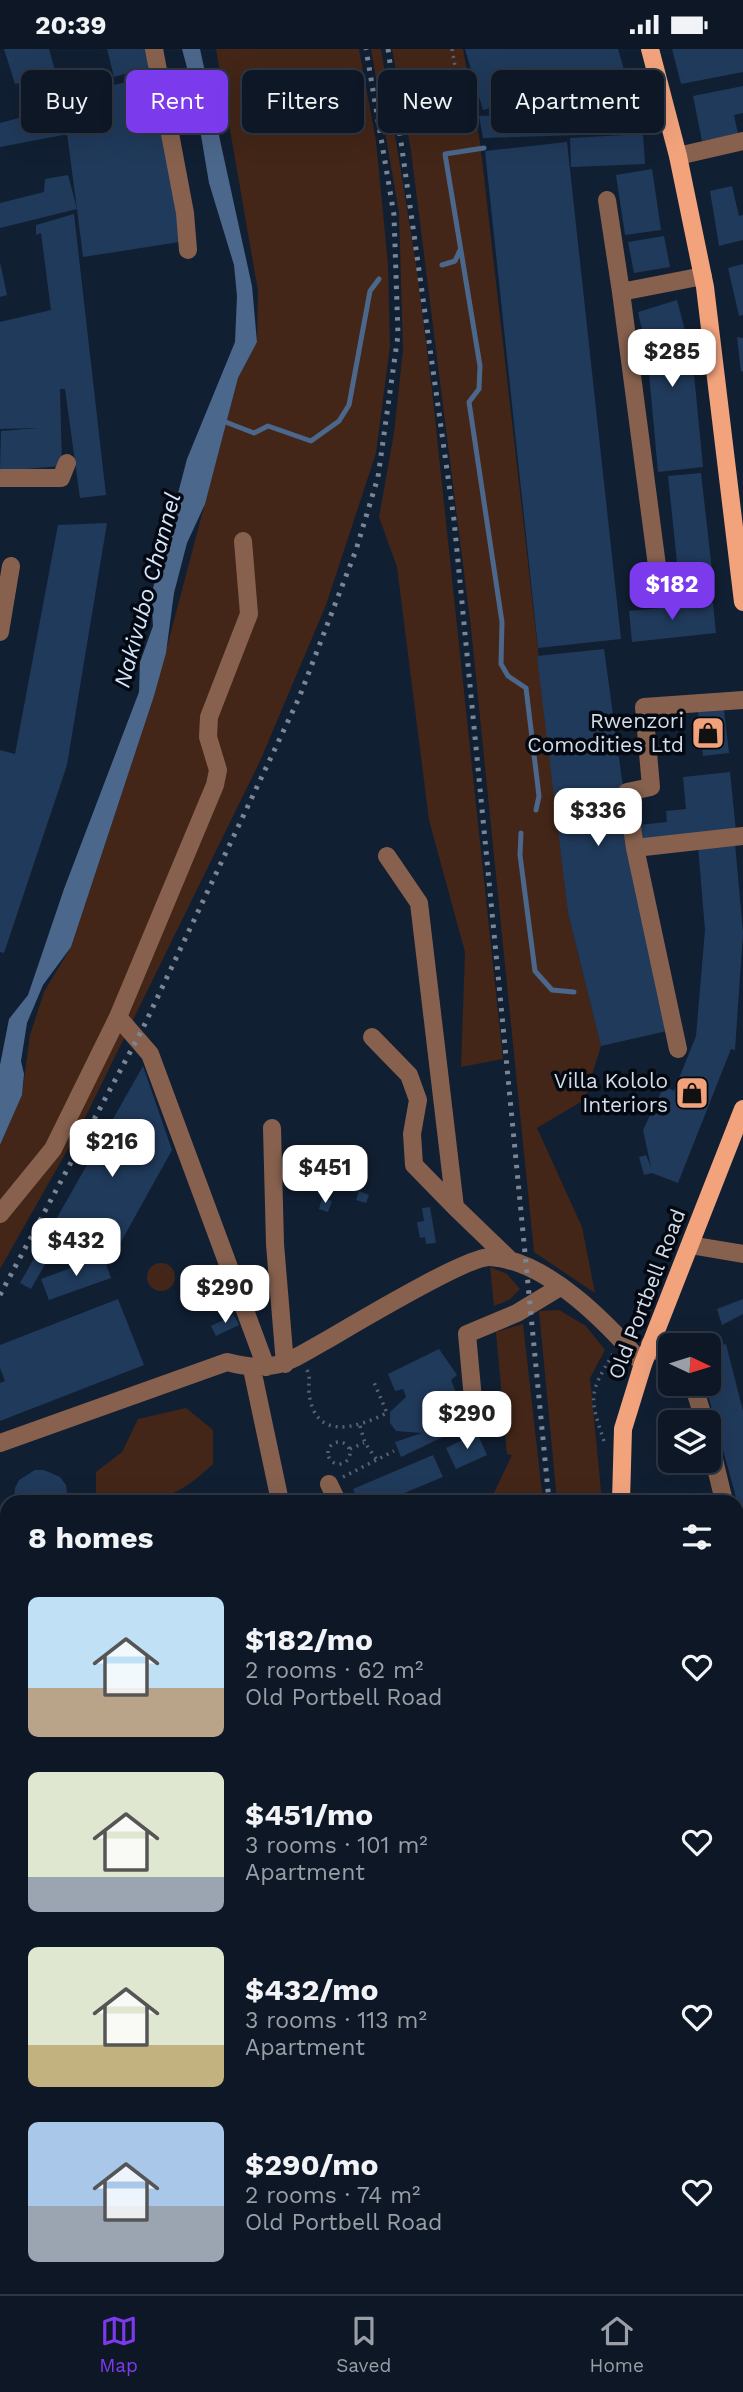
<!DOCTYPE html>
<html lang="en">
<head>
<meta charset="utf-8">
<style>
	:root { --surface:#0d1726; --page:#1b2432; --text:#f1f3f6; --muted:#9a9fa7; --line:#2d3643; --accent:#7c3aed }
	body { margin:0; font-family:"Work Sans",sans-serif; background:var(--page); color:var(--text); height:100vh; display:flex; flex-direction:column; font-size:26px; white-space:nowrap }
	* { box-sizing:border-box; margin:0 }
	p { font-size:23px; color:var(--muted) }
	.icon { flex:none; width:38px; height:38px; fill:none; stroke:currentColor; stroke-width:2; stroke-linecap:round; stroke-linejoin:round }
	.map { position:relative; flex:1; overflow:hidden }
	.sheet { position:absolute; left:0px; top:1446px; width:744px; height:800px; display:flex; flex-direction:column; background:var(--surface); border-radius:21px 21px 0 0; box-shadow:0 7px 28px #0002,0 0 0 2px var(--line) }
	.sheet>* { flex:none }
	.hud { position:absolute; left:21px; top:21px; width:702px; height:63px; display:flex; gap:14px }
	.needle { width:46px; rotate:94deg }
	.fabs { position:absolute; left:658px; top:1284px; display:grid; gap:14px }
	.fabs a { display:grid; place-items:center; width:63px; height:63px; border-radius:10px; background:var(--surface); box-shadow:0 7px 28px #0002,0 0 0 2px var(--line); font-size:35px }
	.price { position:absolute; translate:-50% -60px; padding:0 16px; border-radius:14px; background:#fff; color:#222; font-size:23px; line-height:46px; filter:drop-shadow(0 2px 4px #0008) }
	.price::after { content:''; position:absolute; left:50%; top:42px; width:21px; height:16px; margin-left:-10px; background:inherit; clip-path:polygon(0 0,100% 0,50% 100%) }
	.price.current { background:var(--accent); color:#fff }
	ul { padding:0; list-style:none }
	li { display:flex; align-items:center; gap:21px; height:175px; padding:0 28px }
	li span { display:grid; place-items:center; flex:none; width:196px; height:140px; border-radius:10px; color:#555 }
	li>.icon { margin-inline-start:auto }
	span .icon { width:84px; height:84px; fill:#fffc; stroke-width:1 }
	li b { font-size:30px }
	h2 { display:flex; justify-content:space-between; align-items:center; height:84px; padding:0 28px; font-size:30px }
	.tag { padding:0 24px; border-radius:10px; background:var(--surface); box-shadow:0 7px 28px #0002,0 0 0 2px var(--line); font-size:24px; line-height:63px }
	.tag.current { background:var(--accent); color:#fff }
	.status { display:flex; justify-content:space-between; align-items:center; height:49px; padding:0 35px; background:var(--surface); direction:ltr }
	.status svg { height:19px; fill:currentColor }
	.dock { display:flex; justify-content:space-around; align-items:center; height:98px; border-top:2px solid var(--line); background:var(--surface); font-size:19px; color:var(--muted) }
	.dock a { display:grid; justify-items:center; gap:4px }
	.dock .current { color:var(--accent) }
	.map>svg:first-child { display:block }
	.green { fill:#432618 }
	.water { fill:#4b678b }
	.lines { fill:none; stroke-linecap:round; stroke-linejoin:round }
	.stream { stroke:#4b678b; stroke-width:5 }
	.building { fill:#203a5b }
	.path { stroke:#576374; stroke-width:3.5; stroke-dasharray:2 5; stroke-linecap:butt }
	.minor { stroke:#87614e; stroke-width:18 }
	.major { stroke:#f2a37c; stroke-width:18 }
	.rail { stroke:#7a8696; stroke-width:5; stroke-dasharray:3.5 7; stroke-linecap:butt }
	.labels { text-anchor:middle; stroke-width:7; stroke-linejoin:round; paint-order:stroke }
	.poi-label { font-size:21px; fill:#d3ddea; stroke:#040911; text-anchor:end }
	.street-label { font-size:21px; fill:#d3ddea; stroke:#040911 }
	.water-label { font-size:23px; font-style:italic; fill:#d3e6fe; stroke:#040911 }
</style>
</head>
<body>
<div class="status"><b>20:39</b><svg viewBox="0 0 49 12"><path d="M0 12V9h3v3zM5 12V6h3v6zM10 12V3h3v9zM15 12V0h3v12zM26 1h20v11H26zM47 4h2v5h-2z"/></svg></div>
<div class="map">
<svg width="743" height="2245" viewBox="0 0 743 2245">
	<rect width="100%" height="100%" fill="#111f32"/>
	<path class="green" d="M216 0H359L376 92 388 215 390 297 376 404 326 556 260 712 81 1077 0 1220V1096L22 1046 30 986 44 943 71 898 154 647 238 329 257 293 258 242Z
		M371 0H381L416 215 432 341 503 1010 461 1018 465 903 429 771 397 518 379 468 394 384 403 301 399 164Z
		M392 0H463L480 93 568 864 601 997 584 1051 537 1079 582 1178 595 1244 534 1203 471 579 411 102Z
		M147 1228a14 14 0 1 1 28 0a14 14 0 1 1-28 0Z
		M490 1218 507 1225 520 1240 509 1251 494 1257Z
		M559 1261 586 1277 605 1301 590 1329 602 1452H557L539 1262Z
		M523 1275 543 1452H490L512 1406 507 1405 496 1283Z
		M186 1359 213 1381V1415C171 1455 151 1453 96 1452V1423L122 1403 138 1370Z
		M737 1838 743 1844V1933L737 1926Z"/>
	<path class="water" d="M182 0H200L252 237 257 293 238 329 205 455 187 494 174 544 166 604 154 647 71 898 43 936 27 974 21 1012 24 1025 22 1046 0 1096V1016L9 970 28 946 64 840 139 643 140 613 153 577 151 547 187 410 235 293 237 247 234 216 209 134 194 45Z"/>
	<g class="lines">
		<path class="stream" d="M484 99 445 105 480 317 479 340 469 353 502 573 501 615 508 627 526 639 539 747 536 761
			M442 216 455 212 460 201
			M223 372 254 384 268 377 311 392 339 372 349 356 370 242 379 230
			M521 784 520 806 535 922 552 941 574 943"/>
	</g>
	<path class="building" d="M4 0H49L56 25 15 35Z
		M107 0H153L157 16 114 28Z
		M465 0H618L625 24 483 61Z
		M672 0H743V23L681 35Z
		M151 28 186 192 83 208 77 160 0 179V154L44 143 45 130 68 126 77 160 62 47Z
		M743 37V64L734 66 738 85 702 92 693 47Z
		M59 48 63 86 0 98V74L19 69 21 75 35 73 34 56Z
		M605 62 610 85 483 89 479 67Z
		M643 85 645 115 571 118 570 89Z
		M567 93 621 590 538 599 485 102Z
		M652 120 661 181 625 186 616 126Z
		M732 137 739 167 743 166V191L719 197 710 142Z
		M74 165 106 446 80 449 65 340H60L62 417 0 422 1 382 39 379 0 380V273L51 261 41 184 36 186V176Z
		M664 187 670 218 634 224 628 193Z
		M0 213 7 246 0 248Z
		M743 215V266L739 267 728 219Z
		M677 251 688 293 691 294 703 418 658 423 647 303 638 263Z
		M737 288 743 289V322L741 323Z
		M701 424 715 548 681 552 668 427Z
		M107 474 67 716 4 904 0 903V701L15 705 58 476Z
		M713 554 716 584 632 593 629 562Z
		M604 600 630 789 667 982 601 997 568 864 537 607Z
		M724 661 729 704 703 707 698 663Z
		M730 723 736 782 640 792 638 776 667 773 666 762 686 760 683 728Z
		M735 794 743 884 735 1001 731 1000 678 1134 652 1124 644 1126 639 1108 646 1106 651 1118 643 1081 664 1037 674 1042 696 987 705 881 698 797Z
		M143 1017 172 1101 117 1200 100 1189 91 1204 61 1187 31 1240 20 1234Z
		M359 1142 369 1146 366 1154 356 1151Z
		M322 1149 332 1152 328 1163 319 1160Z
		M430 1158 436 1194 426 1195 425 1188 420 1189 417 1173 424 1172 422 1159Z
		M103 1207 111 1229 49 1251 41 1230Z
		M118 1250 144 1316 0 1372V1334L5 1332 0 1319V1296Z
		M743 1250V1265L722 1276 717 1260Z
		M234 1266 239 1276 216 1287 211 1277Z
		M726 1295 743 1362V1501L740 1502 737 1480 741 1477 737 1452 705 1335H709V1299Z
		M439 1300 457 1326 451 1331 464 1363 458 1368 462 1379 401 1408 395 1393 422 1384 396 1382 390 1374V1363L406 1348 403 1340 395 1342 388 1325Z
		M477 1384 487 1406 456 1420 446 1399Z
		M433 1406 443 1428 385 1452H358L353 1440Z
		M35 1421H44L60 1428 66 1436 68 1452H14L15 1439 19 1431Z
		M741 1537 743 1579 737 1582V1539Z
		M743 1583V1665L737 1653V1586Z
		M0 1700 7 1704V1745L0 1742Z
		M743 1712V1754L737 1746V1717Z
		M6 1784 7 1820H0V1785Z
		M737 2184H743V2245H691L690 2238H737Z"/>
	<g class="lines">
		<path class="path" d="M452 0 466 80
			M307 1321C311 1329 308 1334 309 1343 314 1393 356 1379 387 1364L373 1331
			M360 1377 365 1394 377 1411
			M604 1392C589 1348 589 1344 613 1305
			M328 1404a11 11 0 1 1 22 0a11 11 0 1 1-22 0Z
			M350 1400 364 1394
			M343 1428 394 1402"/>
		<path class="minor" d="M154 0 185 164 188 201
			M678 107 743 92
			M607 151 621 243
			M0 429H61L67 414
			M243 492 249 565 209 668 208 688 218 721 215 736 118 968 150 1005 266 1318
			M659 532 621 243 703 227
			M0 583 11 517
			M635 799 743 787
			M387 807 419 854 455 1158 511 1212
			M372 988 409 1026 418 1051 412 1085 414 1116 455 1158
			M678 1000 635 799 627 743 651 738 644 658 743 651
			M272 1079 275 1195 285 1315
			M0 1165 53 1100 118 968
			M690 1196 743 1205
			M650 1295 670 1311
			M252 1320 280 1452
			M693 1335 705 1374
			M475 1372 467 1285 517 1264 560 1238
			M709 1390 724 1452
			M0 1394 227 1313C272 1325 287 1314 325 1292 351 1277 467 1207 490 1208 547 1211 607 1274 643 1315
			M329 1435 337 1452
			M0 1499H7
			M737 1702 743 1697
			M737 2166 743 2165
			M0 2173 7 2172
			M102 2238 103 2245
			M272 2238 273 2245"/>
		<path class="major" d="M650 0 678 107 705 238 743 553
			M621 1452 623 1380 643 1315 743 1060
			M737 1802 743 1809"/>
		<path class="rail" d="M388 0 454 471 549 1452
			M0 1246 143 979 299 649 356 501 378 428 398 286 394 166 366 0
			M737 1944 743 1949"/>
	</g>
	<defs>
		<symbol id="shop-square" viewBox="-11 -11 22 22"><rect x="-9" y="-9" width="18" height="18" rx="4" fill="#f1a27b" stroke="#040911"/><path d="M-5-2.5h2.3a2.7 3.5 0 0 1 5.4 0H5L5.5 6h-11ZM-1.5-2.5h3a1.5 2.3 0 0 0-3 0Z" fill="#111"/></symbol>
	</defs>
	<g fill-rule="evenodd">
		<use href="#shop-square" x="689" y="665" width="38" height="38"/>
		<use href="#shop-square" x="673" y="1025" width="38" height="38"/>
	</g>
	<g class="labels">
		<g class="poi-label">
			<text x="684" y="679">Rwenzori<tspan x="684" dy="24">Comodities Ltd</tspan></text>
			<text x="668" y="1039">Villa Kololo<tspan x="668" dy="24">Interiors</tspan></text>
		</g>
		<g class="street-label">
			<text transform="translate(647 1245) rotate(-69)" y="7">Old Portbell Road</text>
		</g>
		<g class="water-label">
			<text transform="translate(147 541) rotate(-75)" y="8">Nakivubo Channel</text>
		</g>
	</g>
</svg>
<div class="fabs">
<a><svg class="needle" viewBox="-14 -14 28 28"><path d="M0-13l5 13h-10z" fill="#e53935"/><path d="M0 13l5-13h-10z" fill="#9a9fa7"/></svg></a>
<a><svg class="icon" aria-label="layers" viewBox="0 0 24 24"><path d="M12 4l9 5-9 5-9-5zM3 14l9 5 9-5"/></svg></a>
</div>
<b class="price" style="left:672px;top:340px">$285</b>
<b class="price current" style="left:672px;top:573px">$182</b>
<b class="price" style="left:598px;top:799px">$336</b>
<b class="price" style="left:112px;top:1130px">$216</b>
<b class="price" style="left:325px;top:1156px">$451</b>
<b class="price" style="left:76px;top:1229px">$432</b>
<b class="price" style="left:225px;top:1276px">$290</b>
<b class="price" style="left:467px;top:1402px">$290</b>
<div class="hud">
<a class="tag">Buy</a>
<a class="tag current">Rent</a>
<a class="tag">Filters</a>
<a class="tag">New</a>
<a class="tag">Apartment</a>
</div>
<section class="sheet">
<h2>8 homes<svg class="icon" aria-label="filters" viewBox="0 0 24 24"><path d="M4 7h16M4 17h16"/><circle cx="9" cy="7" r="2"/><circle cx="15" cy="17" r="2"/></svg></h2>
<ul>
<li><span style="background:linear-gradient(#bfe0f5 65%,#b9a48a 0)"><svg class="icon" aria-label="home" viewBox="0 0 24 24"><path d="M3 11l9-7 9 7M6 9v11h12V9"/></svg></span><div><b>$182/mo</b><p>2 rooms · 62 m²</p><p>Old Portbell Road</p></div><svg class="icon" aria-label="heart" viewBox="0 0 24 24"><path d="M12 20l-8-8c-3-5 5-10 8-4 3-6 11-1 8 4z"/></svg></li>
<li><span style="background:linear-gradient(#dfe7d0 75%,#9aa5b1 0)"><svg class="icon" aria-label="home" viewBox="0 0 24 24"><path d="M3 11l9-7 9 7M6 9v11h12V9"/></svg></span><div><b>$451/mo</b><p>3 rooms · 101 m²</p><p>Apartment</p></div><svg class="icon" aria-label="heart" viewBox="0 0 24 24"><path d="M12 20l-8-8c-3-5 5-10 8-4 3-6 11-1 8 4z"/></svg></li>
<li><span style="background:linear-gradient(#dfe7d0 70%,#c2b280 0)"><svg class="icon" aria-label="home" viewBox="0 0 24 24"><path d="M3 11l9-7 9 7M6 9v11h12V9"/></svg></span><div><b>$432/mo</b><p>3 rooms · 113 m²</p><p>Apartment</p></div><svg class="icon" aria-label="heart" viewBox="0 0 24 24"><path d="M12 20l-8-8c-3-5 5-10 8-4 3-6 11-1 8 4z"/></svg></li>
<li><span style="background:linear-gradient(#a9c7e8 60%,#9aa5b1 0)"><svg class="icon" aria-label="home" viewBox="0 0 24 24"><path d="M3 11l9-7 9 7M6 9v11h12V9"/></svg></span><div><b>$290/mo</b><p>2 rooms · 74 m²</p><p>Old Portbell Road</p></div><svg class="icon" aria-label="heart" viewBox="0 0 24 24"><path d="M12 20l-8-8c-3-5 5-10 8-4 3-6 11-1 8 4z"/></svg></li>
</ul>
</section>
</div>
<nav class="dock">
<a class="current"><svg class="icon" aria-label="map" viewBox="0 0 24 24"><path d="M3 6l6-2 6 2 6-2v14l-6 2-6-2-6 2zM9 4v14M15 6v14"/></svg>Map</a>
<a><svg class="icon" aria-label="saved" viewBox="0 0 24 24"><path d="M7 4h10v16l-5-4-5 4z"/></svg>Saved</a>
<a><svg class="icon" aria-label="home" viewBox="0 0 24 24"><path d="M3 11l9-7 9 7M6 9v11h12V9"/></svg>Home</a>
</nav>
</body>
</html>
